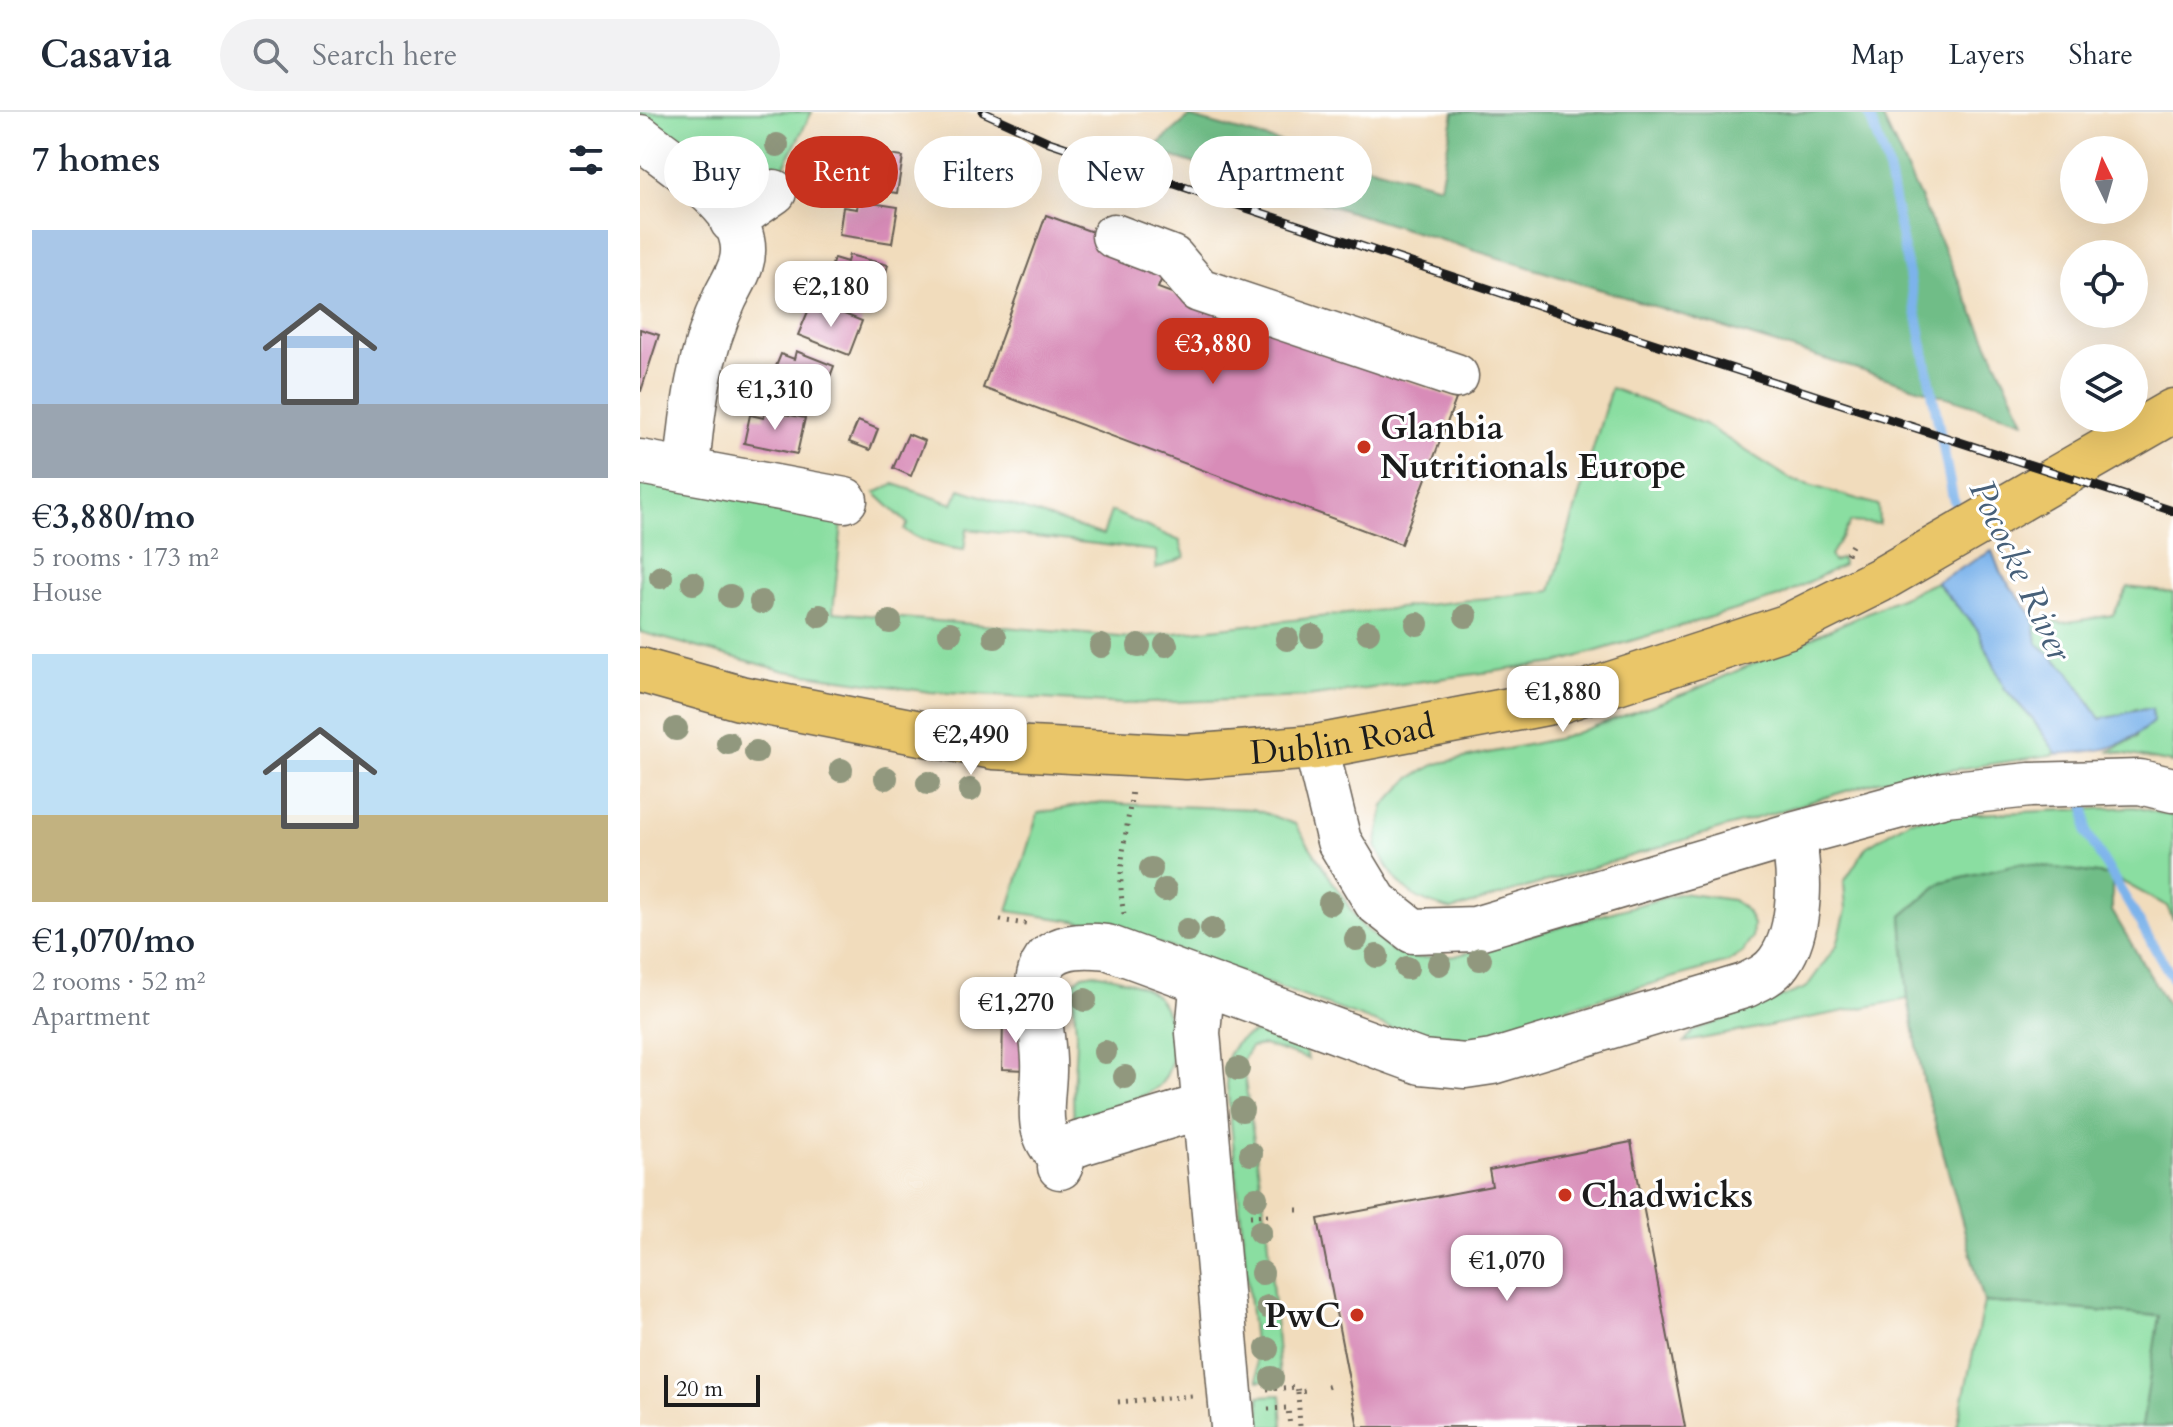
<!DOCTYPE html>
<html lang="en">
<head>
<meta charset="utf-8">
<style>
	:root { --surface:#fff; --page:#f2f2f3; --text:#1f2937; --muted:#747a83; --line:#e0e1e3; --accent:#c8321e }
	body { margin:0; font-family:Cardo,serif; background:var(--page); color:var(--text); height:100vh; display:flex; flex-direction:column; font-size:30px; white-space:nowrap }
	* { box-sizing:border-box; margin:0 }
	p { font-size:26px; color:var(--muted) }
	.icon { flex:none; width:44px; height:44px; fill:none; stroke:currentColor; stroke-width:2; stroke-linecap:round; stroke-linejoin:round }
	.map { position:relative; flex:1; overflow:hidden }
	.panel { display:flex; flex-direction:column; background:var(--surface); width:640px }
	.panel>* { flex:none }
	.guide { position:absolute; left:24px; top:24px; width:760px; height:72px; display:flex; gap:16px }
	.needle { width:52px; rotate:355deg }
	.fabs { position:absolute; left:1420px; top:24px; display:grid; gap:16px }
	.fabs a { display:grid; place-items:center; width:88px; height:88px; border-radius:50%; background:var(--surface); box-shadow:0 8px 32px #0002; font-size:40px }
	.scale { position:absolute; left:24px; bottom:20px; width:96px; box-sizing:border-box; padding-left:8px; border:4px solid #1c1c1c; border-top:0; font-size:22px; line-height:28px; white-space:nowrap; color:#1c1c1c; -webkit-text-stroke:6px #fff; paint-order:stroke }
	.price { position:absolute; translate:-50% -68px; padding:0 18px; border-radius:16px; background:#fff; color:#222; font-size:26px; line-height:52px; filter:drop-shadow(0 2px 4px #0008) }
	.price::after { content:''; position:absolute; left:50%; top:48px; width:24px; height:18px; margin-left:-12px; background:inherit; clip-path:polygon(0 0,100% 0,50% 100%) }
	.price.selected { background:var(--accent); color:#fff }
	ul { padding:0; list-style:none }
	li { display:grid; align-content:center; gap:16px; height:424px; padding:0 32px }
	li span { display:grid; place-items:center; height:248px; border-radius:0px; color:#555 }
	li>.icon { margin-inline-start:auto }
	span .icon { width:144px; height:144px; fill:#fffc; stroke-width:1 }
	li b { font-size:34px }
	h2 { display:flex; justify-content:space-between; align-items:center; height:96px; padding:0 32px; font-size:34px }
	.chip { padding:0 28px; border-radius:36px; background:var(--surface); box-shadow:0 8px 32px #0002; font-size:28px; line-height:72px }
	.chip.selected { background:var(--accent); color:#fff }
	header { display:flex; align-items:center; gap:48px; box-sizing:border-box; height:112px; padding:0 40px; background:var(--surface); border-bottom:2px solid var(--line) }
	header strong { font-size:38px }
	nav { display:flex; gap:44px; margin-inline-start:auto; font-size:28px }
	.search { width:560px; height:72px; background:var(--page); display:flex; align-items:center; gap:20px; box-sizing:border-box; padding:0 28px; border-radius:44px; color:var(--muted); font-size:30px }
	main { display:flex; flex:1; min-height:0 }
	.map>svg:first-child { display:block }
	.green { fill:#8adea1; stroke:#537d5e; stroke-width:2 }
	.forest { fill:#6fbd87; stroke:#466c52; stroke-width:2 }
	.water { fill:#7cb3eb; stroke:#4c6884; stroke-width:2 }
	.lines { fill:none; stroke-linecap:round; stroke-linejoin:round }
	.stream { stroke:#7cb3eb; stroke-width:10 }
	.building { fill:#d88cb8 }
	.minor-casing { stroke:#675f54; stroke-width:47 }
	.major-casing { stroke:#675f54; stroke-width:47 }
	.path { stroke:#675f54; stroke-width:5; stroke-dasharray:2 6; stroke-linecap:butt }
	.minor { stroke:#fff; stroke-width:44 }
	.major { stroke:#eac669; stroke-width:44 }
	.rail-casing { stroke:#1c1c1c; stroke-width:9 }
	.rail { stroke:#fff; stroke-width:6; stroke-dasharray:18; stroke-linecap:butt }
	.tree { fill:#91987e }
	.poi-dot { fill:#c8321e; stroke:#fff; stroke-width:3 }
	.labels { text-anchor:middle; stroke-width:6; stroke-linejoin:round; paint-order:stroke }
	.poi-label { font-size:34px; font-weight:bold; fill:#1c1c1c; stroke:#fff; text-anchor:start }
	.street-label { font-size:34px; fill:#1c1c1c; stroke:#fff }
	.water-label { font-size:36px; font-style:italic; fill:#476079; stroke:#fff }
</style>
</head>
<body>
<header>
<strong>Casavia</strong>
<div class="search"><svg class="icon" aria-label="search" viewBox="0 0 24 24"><circle cx="10" cy="10" r="6"/><path d="M15 15l6 6"/></svg>Search here</div>
<nav><a>Map</a><a>Layers</a><a>Share</a></nav>
</header>
<main>
<section class="panel">
<h2>7 homes<svg class="icon" aria-label="filters" viewBox="0 0 24 24"><path d="M4 7h16M4 17h16"/><circle cx="9" cy="7" r="2"/><circle cx="15" cy="17" r="2"/></svg></h2>
<ul>
<li><span style="background:linear-gradient(#a9c7e8 70%,#9aa5b1 0)"><svg class="icon" aria-label="home" viewBox="0 0 24 24"><path d="M3 11l9-7 9 7M6 9v11h12V9"/></svg></span><div><b>€3,880/mo</b><p>5 rooms · 173 m²</p><p>House</p></div></li>
<li><span style="background:linear-gradient(#bfe0f5 65%,#c2b280 0)"><svg class="icon" aria-label="home" viewBox="0 0 24 24"><path d="M3 11l9-7 9 7M6 9v11h12V9"/></svg></span><div><b>€1,070/mo</b><p>2 rooms · 52 m²</p><p>Apartment</p></div></li>
</ul>
</section>
<div class="map">
<svg width="1533" height="1315" viewBox="0 0 1533 1315">
	<rect width="100%" height="100%" fill="#fff"/>
	<filter id="ink" filterUnits="userSpaceOnUse"><feTurbulence type="fractalNoise" baseFrequency=".0125" numOctaves="2"/><feDisplacementMap in="SourceGraphic" scale="16" xChannelSelector="R" yChannelSelector="G"/><feConvolveMatrix kernelMatrix="1 2 1 2 8 2 1 2 1" color-interpolation-filters="sRGB"/></filter>
	<filter id="wash" filterUnits="userSpaceOnUse"><feTurbulence type="fractalNoise" baseFrequency=".006" numOctaves="4" result="noise"/><feDisplacementMap in="SourceGraphic" scale="32" xChannelSelector="R" yChannelSelector="G"/><feGaussianBlur stdDeviation="1.8" result="paint"/><feColorMatrix in="noise" values="0 0 0 0 0 0 0 0 0 0 0 0 0 0 0 0 0 1.4 0 .05"/><feComposite in="paint" operator="in"/></filter>
	<g filter="url(#wash)">
		<rect width="100%" height="100%" fill="#f1dcbc"/>
		<path class="green" d="M0 0H172L144 54 111 79 93 77 0 9Z
			M971 276 1064 312 1152 368 1238 393 1239 412 1211 410 1190 443 1193 450 1202 446 1203 453 1139 485 916 551 667 585 483 592 290 580 145 559 0 520V367L115 387 202 411 193 500 491 526 911 479Z
			M254 372 313 392 320 377 463 423 471 399 540 429 545 445 516 457V439L327 417 324 438C302 435 283 431 264 418L268 412 235 381Z
			M1296 470 1338 518 1365 577 1393 608 1417 642 1239 669 812 798C767 787 759 775 736 735L744 694 769 667 796 652 925 625 1054 578Z
			M1488 475 1533 481V651L1470 639 1497 625 1496 597 1480 605 1460 607 1429 560 1397 531 1393 504 1422 511 1473 503Z
			M453 691 613 697 655 712 721 813 751 838 777 846 815 844 1041 781 1093 788 1107 799 1113 812 1112 826 1102 841 1088 850 880 909 882 920 808 937 474 815 368 799 398 701Z
			M1495 695 1533 704V808L1527 794 1472 764 1381 751 1302 770 1262 804 1268 887 1045 930 1053 919 1166 876 1197 833 1206 798 1204 770 1226 735 1270 708 1317 703Z
			M455 861C472 864 507 873 518 886 536 908 540 959 515 977 496 990 456 998 434 1007 431 978 436 950 436 922 436 904 431 887 434 870L443 863Z
			M621 919C641 919 661 926 668 947L624 933 611 935 602 949 628 1121 640 1268 618 1269 585 954C589 934 602 923 621 919Z
			M1344 1190 1520 1204 1502 1315H1317Z
			M641 1283 643 1315H621L619 1284Z"/>
		<path class="forest" d="M814 0H1240L1384 309 511 38 549 5 800 74Z
			M1381 751 1472 764V799L1533 902V1315H1502L1519 1204 1344 1190 1284 971 1268 887 1262 804 1302 770Z"/>
		<path class="water" d="M1352 439 1361 462 1393 504 1397 531 1429 560 1460 607C1479 605 1494 596 1512 597L1513 610C1479 640 1459 639 1417 642L1393 608 1365 577 1338 518 1296 470Z"/>
		<g class="lines">
			<path class="stream" d="M1228 0 1247 52 1313 386 1324 410
				M1445 681 1447 721 1533 867"/>
		</g>
		<g id="blocks">
			<path class="building" d="M222 39 263 45 257 81 203 73 208 44 221 46Z
				M218 89 258 95 252 131 199 123 203 95 217 97Z
				M406 103 529 148 518 176 816 287 761 432 343 276Z
				M209 143 248 153 238 188 186 174 194 146 207 150Z
				M184 194 222 209 209 243 158 223 169 197 181 201Z
				M0 217 19 223 1 279H0Z
				M156 239 194 254 181 288 130 269 141 242 154 247Z
				M125 298 165 306 157 342 104 331 110 303 124 306Z
				M218 309 238 317 230 338 209 330Z
				M268 322 285 329 271 364 253 356Z
				M363 908 389 909 388 958 362 957Z
				M991 1030 1045 1315H718L678 1107 852 1074 849 1058Z"/>
		</g>
	</g>
	<g filter="url(#ink)">
		<use href="#blocks" fill-opacity="0" stroke="#675f54" stroke-width="2"/>
		<g class="lines">
			<defs>
				<path id="minor" d="M0 25C30 49 95 89 102 128 107 151 94 167 85 186 59 241 52 297 47 358
					M92 109 134 80
					M474 124 532 146 559 178 816 264
					M0 350 205 388
					M676 635 699 729 736 790 773 819 835 817 1152 723 1305 682 1390 673 1500 670 1533 678
					M567 872 561 887 558 921 593 1315
					M421 1045C390 1018 406 984 404 948 402 890 371 824 467 835L781 950 825 954 852 950 1104 874C1117 868 1130 863 1139 850 1162 818 1161 759 1152 723
					M420 1055 427 1036 441 1031 547 999 563 998"/>
				<g id="major">
					<path id="s1" d="M0 558 100 586 353 635 546 645 676 635 922 588 1146 515 1240 468 1533 299"/>
				</g>
			</defs>
			<use href="#minor" class="minor-casing"/>
			<use href="#major" class="major-casing"/>
			<path class="path" d="M1207 442 1214 429
				M484 802C475 758 488 720 492 677
				M360 808 391 813
				M656 1098H658
				M610 1104 629 1103
				M687 1275 690 1274
				M627 1277 657 1275 658 1280 667 1279
				M658 1280 660 1315
				M478 1290 553 1284
				M628 1297 648 1296 650 1315"/>
			<use href="#minor" class="minor"/>
			<use href="#major" class="major"/>
			<defs>
				<path id="rail" d="M343 0 409 30 957 213 1533 399"/>
			</defs>
			<use href="#rail" class="rail-casing"/>
			<use href="#rail" class="rail"/>
		</g>
		<g class="tree">
			<circle cx="137" cy="33" r="12"/>
			<circle cx="21" cy="465" r="12"/>
			<circle cx="53" cy="471" r="12"/>
			<circle cx="90" cy="484" r="12"/>
			<circle cx="121" cy="490" r="12"/>
			<circle cx="180" cy="504" r="12"/>
			<circle cx="826" cy="504" r="12"/>
			<circle cx="250" cy="510" r="12"/>
			<circle cx="777" cy="512" r="12"/>
			<circle cx="728" cy="520" r="12"/>
			<circle cx="310" cy="521" r="12"/>
			<circle cx="672" cy="524" r="12"/>
			<circle cx="355" cy="525" r="12"/>
			<circle cx="647" cy="527" r="12"/>
			<circle cx="526" cy="533" r="12"/>
			<circle cx="461" cy="534" r="12"/>
			<circle cx="499" cy="534" r="12"/>
			<circle cx="36" cy="617" r="12"/>
			<circle cx="88" cy="631" r="12"/>
			<circle cx="116" cy="640" r="12"/>
			<circle cx="201" cy="658" r="12"/>
			<circle cx="246" cy="666" r="12"/>
			<circle cx="288" cy="671" r="12"/>
			<circle cx="330" cy="678" r="12"/>
			<circle cx="511" cy="757" r="12"/>
			<circle cx="525" cy="778" r="12"/>
			<circle cx="690" cy="791" r="12"/>
			<circle cx="572" cy="817" r="12"/>
			<circle cx="547" cy="818" r="12"/>
			<circle cx="716" cy="827" r="12"/>
			<circle cx="737" cy="844" r="12"/>
			<circle cx="840" cy="847" r="12"/>
			<circle cx="799" cy="852" r="12"/>
			<circle cx="767" cy="856" r="12"/>
			<circle cx="445" cy="888" r="12"/>
			<circle cx="465" cy="940" r="12"/>
			<circle cx="598" cy="957" r="12"/>
			<circle cx="485" cy="965" r="12"/>
			<circle cx="602" cy="998" r="12"/>
			<circle cx="611" cy="1042" r="12"/>
			<circle cx="616" cy="1086" r="12"/>
			<circle cx="620" cy="1120" r="12"/>
			<circle cx="622" cy="1161" r="12"/>
			<circle cx="628" cy="1195" r="12"/>
			<circle cx="627" cy="1237" r="12"/>
			<circle cx="632" cy="1266" r="12"/>
		</g>
	</g>
	<g class="poi-dot">
		<circle cx="724" cy="335" r="8"/>
		<circle cx="925" cy="1083" r="8"/>
		<circle cx="717" cy="1203" r="8"/>
	</g>
	<g class="labels">
		<g class="poi-label">
			<text x="740" y="327">Glanbia<tspan x="740" dy="39">Nutritionals Europe</tspan></text>
			<text x="941" y="1095">Chadwicks</text>
			<text x="701" y="1215" text-anchor="end">PwC</text>
		</g>
		<g class="street-label">
			<text dy="12" stroke="none"><textPath href="#s1" startOffset="712">Dublin Road</textPath></text>
		</g>
		<g class="water-label">
			<text transform="translate(1382 458) rotate(65)" y="13">Pococke River</text>
		</g>
	</g>
</svg>
<div class="fabs">
<a><svg class="needle" viewBox="-14 -14 28 28"><path d="M0-13l5 13h-10z" fill="#e53935"/><path d="M0 13l5-13h-10z" fill="#747a83"/></svg></a>
<a><svg class="icon" aria-label="locate" viewBox="0 0 24 24"><circle cx="12" cy="12" r="6"/><path d="M12 2v4M12 18v4M2 12h4M18 12h4"/></svg></a>
<a><svg class="icon" aria-label="layers" viewBox="0 0 24 24"><path d="M12 4l9 5-9 5-9-5zM3 14l9 5 9-5"/></svg></a>
</div>
<div class="scale">20 m</div>
<b class="price" style="left:191px;top:217px">€2,180</b>
<b class="price selected" style="left:573px;top:274px">€3,880</b>
<b class="price" style="left:135px;top:320px">€1,310</b>
<b class="price" style="left:923px;top:622px">€1,880</b>
<b class="price" style="left:331px;top:665px">€2,490</b>
<b class="price" style="left:376px;top:933px">€1,270</b>
<b class="price" style="left:867px;top:1191px">€1,070</b>
<div class="guide">
<a class="chip">Buy</a>
<a class="chip selected">Rent</a>
<a class="chip">Filters</a>
<a class="chip">New</a>
<a class="chip">Apartment</a>
</div>
</div>
</main>
</body>
</html>
